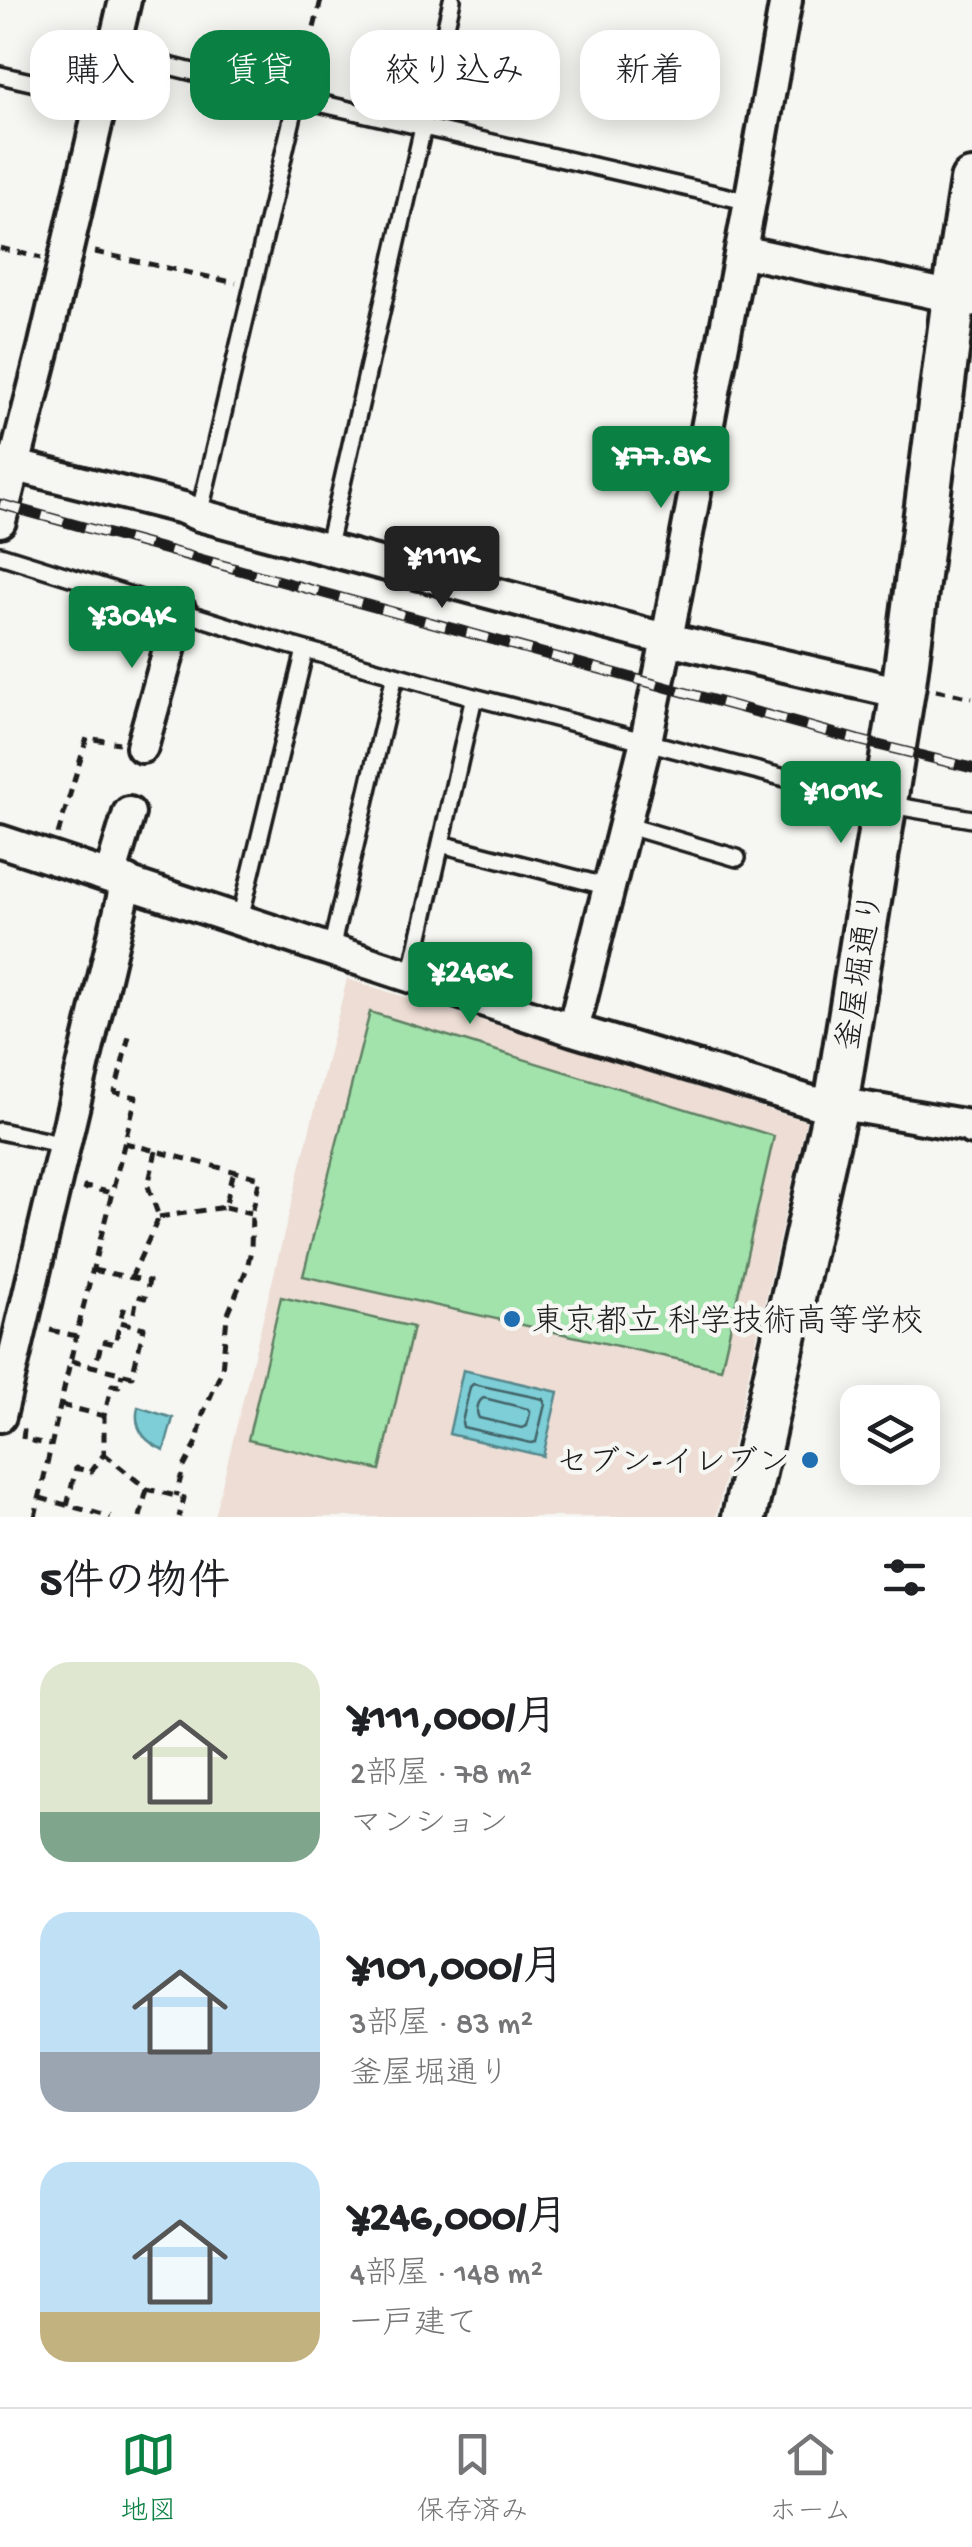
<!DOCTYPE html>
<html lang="ja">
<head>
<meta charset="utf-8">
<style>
	:root { --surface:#fff; --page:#f2f2f2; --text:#202124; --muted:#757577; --line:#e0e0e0; --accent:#0b8043 }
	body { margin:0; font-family:"Gochi Hand","Klee One",sans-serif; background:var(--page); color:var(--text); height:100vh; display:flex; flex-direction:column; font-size:38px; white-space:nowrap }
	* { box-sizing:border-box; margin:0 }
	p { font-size:32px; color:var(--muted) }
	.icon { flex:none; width:55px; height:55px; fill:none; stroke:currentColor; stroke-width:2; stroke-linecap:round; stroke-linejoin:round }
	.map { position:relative; height:1517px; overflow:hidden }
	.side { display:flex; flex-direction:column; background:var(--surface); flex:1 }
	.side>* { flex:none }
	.top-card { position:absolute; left:30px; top:30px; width:912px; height:90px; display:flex; gap:20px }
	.buttons { position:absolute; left:840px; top:1385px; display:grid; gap:20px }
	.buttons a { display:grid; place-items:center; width:100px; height:100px; border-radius:20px; background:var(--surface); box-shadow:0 5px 25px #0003; font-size:50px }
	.price { position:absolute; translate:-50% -85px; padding:0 22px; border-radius:10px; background:var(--accent); color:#fff; font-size:32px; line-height:65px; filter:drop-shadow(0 2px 5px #0008) }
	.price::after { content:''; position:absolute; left:50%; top:60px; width:30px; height:22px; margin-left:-15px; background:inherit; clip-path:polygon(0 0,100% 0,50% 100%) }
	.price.on { background:#222; color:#fff }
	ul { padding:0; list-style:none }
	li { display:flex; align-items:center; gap:30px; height:250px; padding:0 40px }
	li span { display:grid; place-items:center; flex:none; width:280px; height:200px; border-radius:30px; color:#555 }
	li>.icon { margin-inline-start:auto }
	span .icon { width:120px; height:120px; fill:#fffc; stroke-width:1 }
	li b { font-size:42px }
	h2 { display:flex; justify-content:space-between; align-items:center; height:120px; padding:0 40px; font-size:42px }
	.chip { padding:0 35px; border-radius:30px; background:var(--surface); box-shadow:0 5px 25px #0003; font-size:35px; line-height:90px }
	.chip.on { background:var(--accent); color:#fff }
	.menu { display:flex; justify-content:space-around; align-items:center; height:140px; border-top:2px solid var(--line); background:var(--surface); font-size:28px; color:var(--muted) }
	.menu a { display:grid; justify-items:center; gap:5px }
	.menu .on { color:var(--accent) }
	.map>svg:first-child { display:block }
	.built { fill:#edddd4 }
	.green { fill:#a2e3ac; stroke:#5f8064; stroke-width:2.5 }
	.water { fill:#7dced7; stroke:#56878c; stroke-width:2.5 }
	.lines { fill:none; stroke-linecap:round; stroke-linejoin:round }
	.shore { stroke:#436367; stroke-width:2.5 }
	.lane-casing { stroke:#1c1c1c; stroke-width:22 }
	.street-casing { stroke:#1c1c1c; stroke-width:38 }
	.secondary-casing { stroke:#1c1c1c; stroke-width:50 }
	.path { stroke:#1c1c1c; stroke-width:5; stroke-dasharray:10 8; stroke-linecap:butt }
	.lane { stroke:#f6f6f2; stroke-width:15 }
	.street { stroke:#f6f6f2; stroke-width:30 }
	.secondary { stroke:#f6f6f2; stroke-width:42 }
	.rail-casing { stroke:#1c1c1c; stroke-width:11 }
	.rail { stroke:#f6f6f2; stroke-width:8; stroke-dasharray:22; stroke-linecap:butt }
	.poi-dot { fill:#1f6fb2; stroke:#f6f6f2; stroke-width:4 }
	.labels { text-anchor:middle; stroke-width:9; stroke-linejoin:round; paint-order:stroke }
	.street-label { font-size:32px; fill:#1c1c1c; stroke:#f6f6f2 }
	.poi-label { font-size:32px; fill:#1c1c1c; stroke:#f6f6f2; text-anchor:start }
</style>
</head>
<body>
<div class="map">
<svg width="972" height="1517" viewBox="0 0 972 1517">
	<rect width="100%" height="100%" fill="#f6f6f2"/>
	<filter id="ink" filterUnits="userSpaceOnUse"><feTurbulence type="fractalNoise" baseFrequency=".01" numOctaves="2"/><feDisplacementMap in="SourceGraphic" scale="20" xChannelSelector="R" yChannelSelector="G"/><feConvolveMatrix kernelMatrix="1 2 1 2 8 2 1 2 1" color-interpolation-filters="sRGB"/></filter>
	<g filter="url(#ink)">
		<path class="built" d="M347 979 806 1121 716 1517H214Z"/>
		<path class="green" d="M370 1012 774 1136 721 1369 303 1276Z
			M281 1297 413 1327 380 1470 248 1440Z"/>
		<path class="water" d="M463 1370 558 1392 543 1456 449 1434Z
			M138 1407 173 1418 164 1450C145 1442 133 1429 138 1407Z"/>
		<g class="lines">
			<path class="shore" d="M473 1384 543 1399 545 1404 536 1442 531 1443 463 1427 462 1422 470 1387Z
				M484 1398 528 1409 530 1413 527 1426 522 1428 479 1418C475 1412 478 1400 484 1398Z"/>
			<defs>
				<path id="lane" d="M113 52 297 98 750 202
					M0 75 101 98
					M199 515 297 98
					M327 550 452 0
					M0 555 285 644 474 697 885 804 972 819
					M625 825 737 858
					M441 844 609 887
					M240 919 305 650
					M331 949 395 675
					M411 976 474 697
					M0 1131 64 1145"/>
				<path id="street" d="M741 251 972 301
					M0 462 183 508 199 515 646 634 902 693
					M0 521 44 348 125 0
					M142 747 180 611
					M0 841 573 1030 812 1102 860 1107 969 1126 972 1129
					M110 876 129 813
					M573 1030 646 741 667 639 750 202 786 0
					M0 1416 127 881"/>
				<path id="secondary" d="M744 1517 836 1105 904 684 954 297 972 181"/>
			</defs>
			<use href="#lane" class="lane-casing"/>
			<use href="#street" class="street-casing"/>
			<use href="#secondary" class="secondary-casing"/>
			<path class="path" d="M301 80 321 0
				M0 248 41 258
				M95 252 236 283
				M936 690 972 698
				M58 834 87 738 119 743
				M125 1143 260 1178 252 1213 251 1250 247 1268 227 1316 222 1370 203 1414 197 1442 183 1469 176 1496
				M84 1191 85 1187 112 1193
				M225 1207 251 1213
				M159 1217 225 1207 234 1171
				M93 1270 149 1281 145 1298 137 1296 134 1313 123 1310 120 1322
				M131 1278 159 1217 148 1186 156 1151
				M50 1330 76 1336 136 1097 115 1092 130 1032
				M71 1361C91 1366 112 1371 132 1376L144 1328 120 1322 115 1344 102 1341 95 1367
				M61 1405 104 1416
				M22 1431H24L23 1439 51 1445
				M104 1454 147 1489 184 1498 179 1517
				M40 1498 111 1517
				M67 1506 76 1468 91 1472 104 1454V1416L112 1385 119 1386 122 1374
				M35 1517 76 1336
				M140 1517 147 1489"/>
			<use href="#lane" class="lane"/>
			<use href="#street" class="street"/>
			<use href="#secondary" class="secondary"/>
			<defs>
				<path id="rail" d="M0 504 858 740 972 768"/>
			</defs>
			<use href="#rail" class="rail-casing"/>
			<use href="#rail" class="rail"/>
		</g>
	</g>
	<g class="poi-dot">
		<circle cx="512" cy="1319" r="10"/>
		<circle cx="810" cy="1460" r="10"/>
	</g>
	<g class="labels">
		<g class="street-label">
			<text transform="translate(858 971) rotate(-81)" y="11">釜屋堀通り</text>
		</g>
		<g class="poi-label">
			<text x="532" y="1330">東京都立 科学技術高等学校</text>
			<text x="790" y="1471" text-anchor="end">セブン-イレブン</text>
		</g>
	</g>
</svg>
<div class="buttons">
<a><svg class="icon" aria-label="layers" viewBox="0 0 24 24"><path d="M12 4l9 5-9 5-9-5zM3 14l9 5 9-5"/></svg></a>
</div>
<b class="price" style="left:661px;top:511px">¥77.8K</b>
<b class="price on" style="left:442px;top:611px">¥111K</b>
<b class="price" style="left:132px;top:671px">¥304K</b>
<b class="price" style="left:841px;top:846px">¥101K</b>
<b class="price" style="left:470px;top:1027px">¥246K</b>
<div class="top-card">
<a class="chip">購入</a>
<a class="chip on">賃貸</a>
<a class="chip">絞り込み</a>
<a class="chip">新着</a>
</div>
</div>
<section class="side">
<h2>5件の物件<svg class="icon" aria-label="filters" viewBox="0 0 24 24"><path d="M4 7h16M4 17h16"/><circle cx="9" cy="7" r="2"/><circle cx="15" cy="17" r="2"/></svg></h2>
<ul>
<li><span style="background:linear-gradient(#dfe7d0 75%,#7fa58c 0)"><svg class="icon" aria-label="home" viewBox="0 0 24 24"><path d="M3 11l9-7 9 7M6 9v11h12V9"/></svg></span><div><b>¥111,000/月</b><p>2部屋 · 78 m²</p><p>マンション</p></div></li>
<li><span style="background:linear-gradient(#bfe0f5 70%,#9aa5b1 0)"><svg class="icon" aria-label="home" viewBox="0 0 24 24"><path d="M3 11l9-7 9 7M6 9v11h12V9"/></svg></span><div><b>¥101,000/月</b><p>3部屋 · 83 m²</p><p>釜屋堀通り</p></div></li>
<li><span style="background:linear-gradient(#bfe0f5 75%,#c2b280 0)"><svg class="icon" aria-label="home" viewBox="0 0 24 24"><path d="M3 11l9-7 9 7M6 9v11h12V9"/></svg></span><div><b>¥246,000/月</b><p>4部屋 · 148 m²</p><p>一戸建て</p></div></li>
</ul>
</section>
<nav class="menu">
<a class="on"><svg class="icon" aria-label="map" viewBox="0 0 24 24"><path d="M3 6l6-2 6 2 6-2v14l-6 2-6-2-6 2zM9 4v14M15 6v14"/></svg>地図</a>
<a><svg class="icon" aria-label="saved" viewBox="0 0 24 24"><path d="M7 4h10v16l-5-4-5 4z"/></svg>保存済み</a>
<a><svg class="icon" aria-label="home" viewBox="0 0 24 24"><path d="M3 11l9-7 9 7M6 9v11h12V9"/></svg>ホーム</a>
</nav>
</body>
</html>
